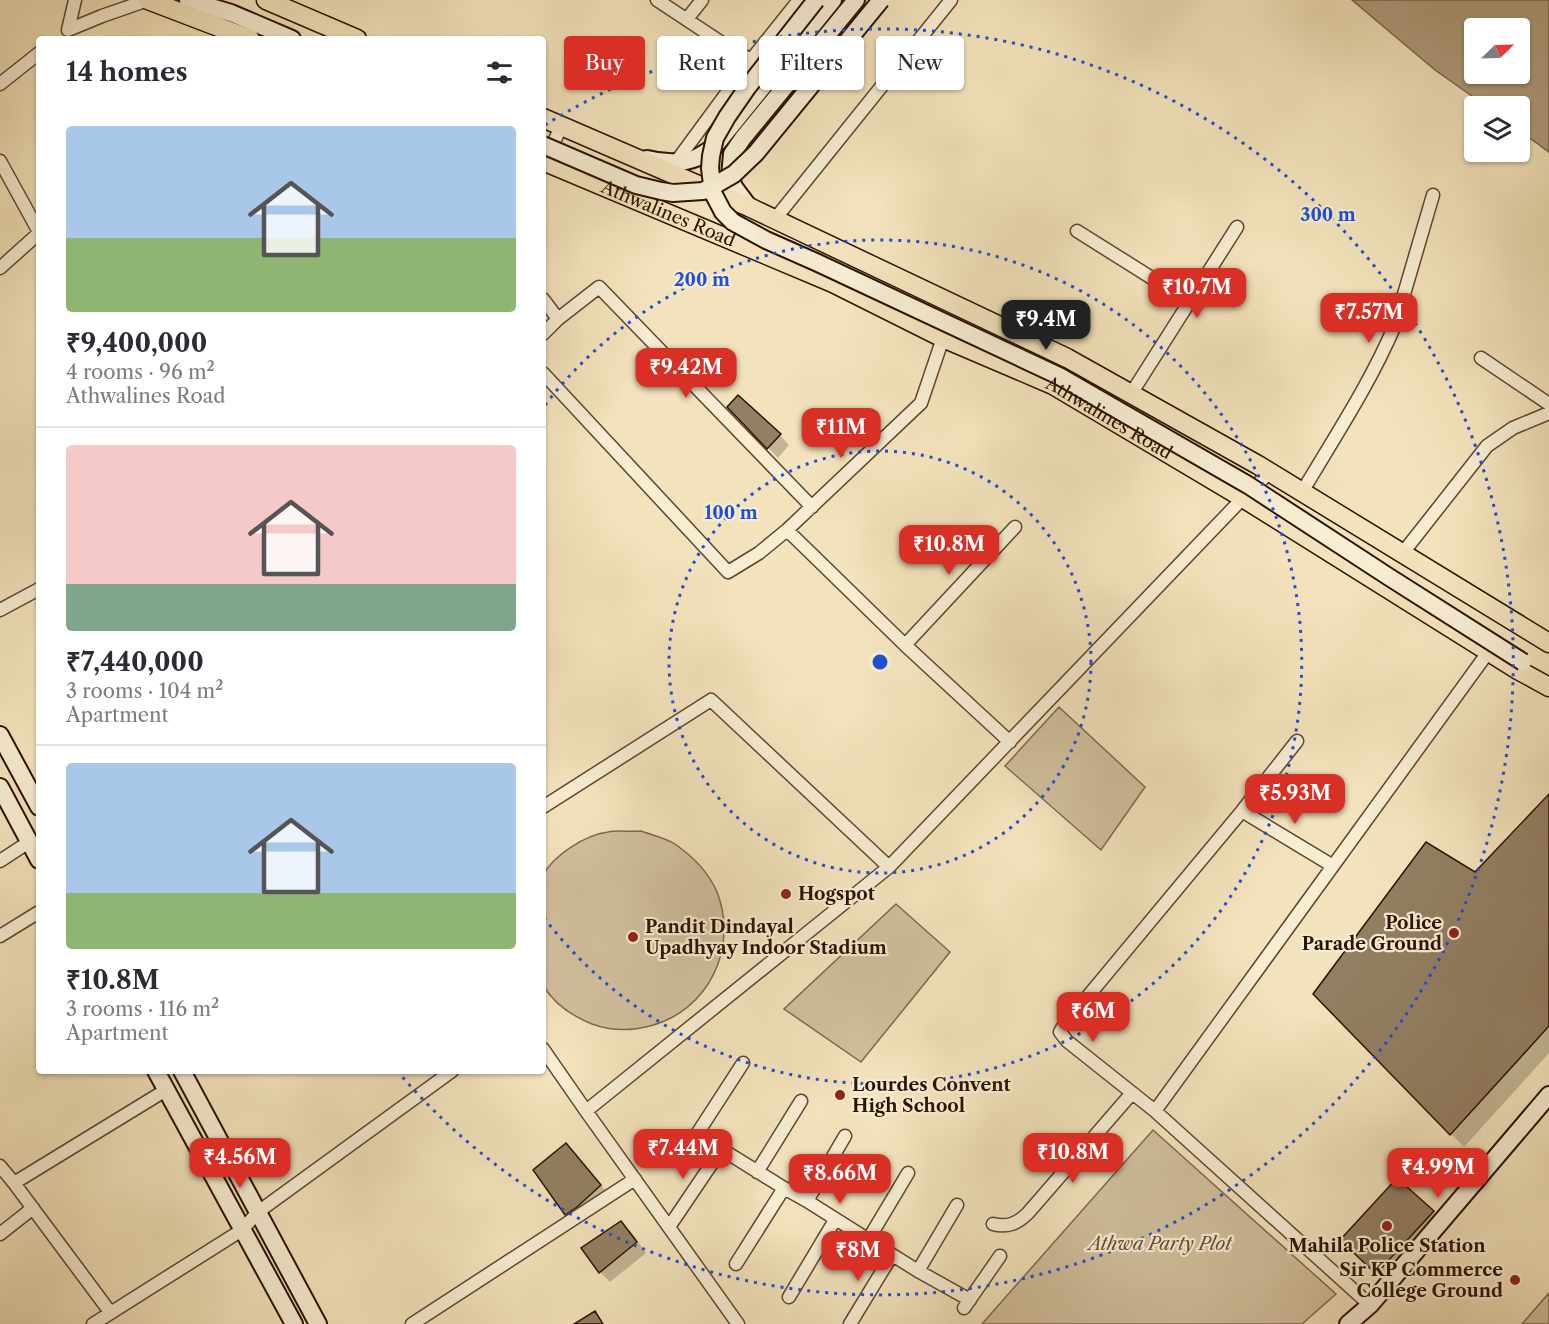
<!DOCTYPE html>
<html lang="en">
<head>
<meta charset="utf-8">
<style>
	:root { --surface:#fff; --page:#f7f7f7; --text:#2b2b33; --muted:#7c7c81; --line:#e1e1e2; --accent:#d93025 }
	body { margin:0; font-family:"Libre Caslon Text",serif; background:var(--page); color:var(--text); height:100vh; display:flex; flex-direction:column; font-size:22px; white-space:nowrap }
	* { box-sizing:border-box; margin:0 }
	p { font-size:20px; color:var(--muted) }
	.icon { flex:none; width:33px; height:33px; fill:none; stroke:currentColor; stroke-width:2; stroke-linecap:round; stroke-linejoin:round }
	.map { position:relative; flex:1; overflow:hidden }
	.panel { position:absolute; left:36px; top:36px; width:510px; height:1038px; display:flex; flex-direction:column; background:var(--surface); border-radius:6px; box-shadow:0 2px 4px #0004 }
	.panel>* { flex:none }
	.hud { position:absolute; left:564px; top:36px; width:570px; height:54px; display:flex; gap:12px }
	.needle { width:39px; rotate:67deg }
	.buttons { position:absolute; left:1464px; top:18px; display:grid; gap:12px }
	.buttons a { display:grid; place-items:center; width:66px; height:66px; border-radius:6px; background:var(--surface); box-shadow:0 2px 4px #0004; font-size:30px }
	.price { position:absolute; translate:-50% -51px; padding:0 14px; border-radius:12px; background:var(--accent); color:#fff; font-size:20px; line-height:39px; filter:drop-shadow(0 2px 3px #0008) }
	.price::after { content:''; position:absolute; left:50%; top:36px; width:18px; height:14px; margin-left:-9px; background:inherit; clip-path:polygon(0 0,100% 0,50% 100%) }
	.price.on { background:#222; color:#fff }
	ul { padding:0; list-style:none }
	li { display:grid; align-content:center; gap:12px; height:318px; padding:0 30px }
	li+li { border-top:2px solid var(--line) }
	li span { display:grid; place-items:center; height:186px; border-radius:6px; color:#555 }
	li>.icon { margin-inline-start:auto }
	span .icon { width:108px; height:108px; fill:#fffc; stroke-width:1 }
	li b { font-size:26px }
	h2 { display:flex; justify-content:space-between; align-items:center; height:72px; padding:0 30px; font-size:26px }
	.tag { padding:0 21px; border-radius:6px; background:var(--surface); box-shadow:0 2px 4px #0004; font-size:21px; line-height:54px }
	.tag.on { background:var(--accent); color:#fff }
	.map>svg:first-child { display:block }
	.green { fill:#d1bf9d; stroke:#7e6850; stroke-width:1.5 }
	.water { fill:#af9c7d; stroke:#7a654c; stroke-width:1.5; fill-rule:evenodd }
	.shadow { fill:#0003 }
	.building { fill:#937f63; stroke:#2b1203; stroke-width:1.5 }
	.lines { fill:none; stroke-linecap:round; stroke-linejoin:round }
	.street-casing { stroke:#5d4631; stroke-width:15 }
	.secondary-casing { stroke:#2b1203; stroke-width:20 }
	.primary-casing { stroke:#2b1203; stroke-width:21 }
	.street { stroke:#f7edd3; stroke-width:12 }
	.secondary { stroke:#f7edd3; stroke-width:16 }
	.primary { stroke:#f3e3bc; stroke-width:18 }
	.secondary-bridge-casing { stroke:#2b1203; stroke-width:20; stroke-linecap:butt }
	.secondary-bridge { stroke:#f7edd3; stroke-width:16 }
	.ring { fill:none; stroke:#1d4ed8; stroke-width:3; stroke-dasharray:3 6 }
	.poi-dot { fill:#8f2418; stroke:#f7edd3; stroke-width:2 }
	.labels { text-anchor:middle; stroke-width:4.5; stroke-linejoin:round; paint-order:stroke }
	.street-label { font-size:18px; fill:#2b1203; stroke:#f7edd3 }
	.poi-label { font-size:18px; font-weight:bold; fill:#2b1203; stroke:#f7edd3; text-anchor:start }
	.park-label { font-size:18px; font-style:italic; fill:#654f39; stroke:#f7edd3 }
	.centre { fill:#1d4ed8; stroke:#f7edd3; stroke-width:3 }
	.ring-label { font-size:18px; text-anchor:middle; font-weight:bold; fill:#1d4ed8; stroke:#f7edd3; stroke-width:4.5; stroke-linejoin:round; paint-order:stroke }
</style>
</head>
<body>
<div class="map">
<svg width="1549" height="1324" viewBox="0 0 1549 1324">
	<rect width="100%" height="100%" fill="#f3e3bc"/>
	<filter id="stains"><feTurbulence type="fractalNoise" baseFrequency=".00333" numOctaves="4"/><feColorMatrix values="0 0 0 0 .2 0 0 0 0 .09 0 0 0 0 .02 0 0 0 .5 -.17"/></filter>
	<radialGradient id="worn" r=".72"><stop offset=".6" stop-color="#630" stop-opacity="0"/><stop offset="1" stop-color="#630" stop-opacity=".3"/></radialGradient>
	<path class="green" d="M1059 707 1145 787 1101 850 1005 766Z
		M641 831C652 835 666 838 675 844 692 856 709 873 717 892 739 948 708 1011 650 1026 631 1031 611 1031 592 1024 572 1016 554 1004 543 985V875C554 855 585 835 608 832 618 830 630 832 641 831Z
		M896 904 950 952 861 1062 784 1009Z
		M1153 1130 1336 1294 1302 1324H982Z
		M1549 1293V1324H1522Z"/>
	<path class="water" d="M1352 0H1549V152L1520 131V106H1486L1435 70ZM1474 28H1520V74H1474Z"/>
	<path class="shadow" d="M729 407 780 435 789 445 778 458Z
		M1549 796V1053L1464 1147 1451 1134 1476 874Z
		M566 1145 576 1154 609 1195 576 1224 566 1214Z
		M1433 1212 1446 1225 1390 1286 1355 1253Z
		M621 1222 631 1232 646 1253 610 1282 600 1272 583 1249Z"/>
	<path class="building" d="M738 395 781 434 767 449 727 407Z
		M1549 794V1026L1450 1135 1313 994 1426 842 1475 872Z
		M566 1143 601 1185 577 1207 565 1215 533 1170Z
		M1397 1178 1434 1211 1376 1274 1340 1240Z
		M621 1221 637 1242 599 1273 581 1248Z
		M595 1311 603 1324H574Z"/>
	<g class="lines">
		<defs>
			<path id="street" d="M75 0 68 30 102 16 148 0
				M657 0 728 47 751 60
				M687 19 702 0
				M0 84 39 53
				M548 156 561 126
				M0 161 39 232
				M673 166 751 60 799 0
				M775 219 951 0
				M1077 231 1190 302
				M0 268 39 233
				M543 299 558 319 543 334
				M558 319 599 287 812 507
				M1481 358 1549 404
				M543 373 728 572 759 553 787 530 921 403 943 338
				M1131 394 1237 227
				M1302 492C1334 438 1370 384 1395 325L1433 195
				M787 530 905 645 1010 742
				M1402 554 1487 446 1513 428 1549 413
				M0 610 39 589
				M905 645 1015 527
				M1297 741 1242 811 1064 1025 1060 1032 1067 1041 1155 1111 1370 1305
				M543 807 711 700 889 867
				M1242 811 1333 866
				M0 861 29 842
				M0 936 39 912
				M543 1049 586 1111 738 1324
				M743 1063 697 1134 784 1188 807 1201 918 1271 970 1300
				M586 1111 889 867 1243 498 1269 473
				M1155 1111 1489 651
				M0 1166 14 1183 110 1312
				M757 1172 801 1101
				M14 1183 166 1090
				M807 1201 845 1136
				M993 1224C1008 1228 1018 1223 1028 1213L1132 1093
				M669 1227 721 1150
				M0 1234 33 1208
				M868 1240 908 1173
				M736 1264 784 1188
				M918 1271 957 1205
				M789 1297 835 1220
				M964 1308 1000 1256
				M93 1324 242 1230 258 1212 452 1071
				M412 1324 635 1179
				M850 1324 892 1255"/>
			<path id="secondary" d="M188 0 231 13 292 39
				M647 159C662 163 682 164 696 158 702 155 708 151 714 147L833 0
				M749 207 734 187 730 176 732 154 743 138 856 0
				M0 735 39 807
				M0 787 39 860
				M156 1071 294 1324
				M182 1071 318 1324
				M1348 1324 1370 1305 1549 1095"/>
			<g id="primary">
				<path d="M148 0 250 39"/>
				<path d="M266 0 357 39"/>
				<path d="M543 118 749 207 1067 358 1258 465 1549 643"/>
				<path id="s1" d="M543 161 833 283 943 338 1053 385 1243 498 1518 670 1549 687"/>
			</g>
		</defs>
		<use href="#street" class="street-casing"/>
		<use href="#secondary" class="secondary-casing"/>
		<use href="#primary" class="primary-casing"/>
		<use href="#street" class="street"/>
		<use href="#secondary" class="secondary"/>
		<use href="#primary" class="primary"/>
		<defs>
			<path id="secondary-bridge" d="M816 0 747 88 727 117 715 138 711 156 710 168 713 193 723 212 733 222 766 240 818 263 1059 376 1248 485 1389 577 1523 662
				M543 145 636 185 661 191 673 193 703 191 715 185 734 174 756 153 881 0"/>
		</defs>
		<use href="#secondary-bridge" class="secondary-bridge-casing"/>
		<use href="#secondary-bridge" class="secondary-bridge"/>
	</g>
	<g class="ring">
		<circle cx="880" cy="662" r="211"/>
		<path d="M545 405A422 422 0 1 1 545 919"/>
		<path d="M545 125A633 633 0 1 1 399 1073"/>
	</g>
	<g class="poi-dot">
		<circle cx="786" cy="894" r="6"/>
		<circle cx="1454" cy="933" r="6"/>
		<circle cx="633" cy="937" r="6"/>
		<circle cx="840" cy="1095" r="6"/>
		<circle cx="1387" cy="1226" r="6"/>
		<circle cx="1515" cy="1280" r="6"/>
	</g>
	<g class="labels">
		<g class="street-label">
			<text dy="6" stroke="none"><textPath href="#s1" startOffset="136">Athwalines Road</textPath></text>
			<text dy="6" stroke="none"><textPath href="#s1" startOffset="622">Athwalines Road</textPath></text>
		</g>
		<g class="poi-label">
			<text x="798" y="900">Hogspot</text>
			<text x="1442" y="929" text-anchor="end">Police<tspan x="1442" dy="21">Parade Ground</tspan></text>
			<text x="645" y="933">Pandit Dindayal<tspan x="645" dy="21">Upadhyay Indoor Stadium</tspan></text>
			<text x="852" y="1091">Lourdes Convent<tspan x="852" dy="21">High School</tspan></text>
			<text x="1387" y="1252" text-anchor="middle">Mahila Police Station</text>
			<text x="1503" y="1276" text-anchor="end">Sir KP Commerce<tspan x="1503" dy="21">College Ground</tspan></text>
		</g>
		<g class="park-label">
			<text x="1160" y="1250">Athwa Party Plot</text>
		</g>
	</g>
	<circle cx="880" cy="662" r="9" class="centre"/>
	<g class="ring-label">
		<text x="1328" y="221">300 m</text>
		<text x="702" y="286">200 m</text>
		<text x="731" y="519">100 m</text>
	</g>
	<rect width="100%" height="100%" filter="url(#stains)"/>
	<rect width="100%" height="100%" fill="url(#worn)"/>
</svg>
<div class="buttons">
<a><svg class="needle" viewBox="-14 -14 28 28"><path d="M0-13l5 13h-10z" fill="#e53935"/><path d="M0 13l5-13h-10z" fill="#7c7c81"/></svg></a>
<a><svg class="icon" aria-label="layers" viewBox="0 0 24 24"><path d="M12 4l9 5-9 5-9-5zM3 14l9 5 9-5"/></svg></a>
</div>
<b class="price" style="left:1197px;top:319px">₹10.7M</b>
<b class="price" style="left:1369px;top:344px">₹7.57M</b>
<b class="price on" style="left:1046px;top:351px">₹9.4M</b>
<b class="price" style="left:686px;top:399px">₹9.42M</b>
<b class="price" style="left:841px;top:459px">₹11M</b>
<b class="price" style="left:949px;top:576px">₹10.8M</b>
<b class="price" style="left:1295px;top:825px">₹5.93M</b>
<b class="price" style="left:1093px;top:1043px">₹6M</b>
<b class="price" style="left:683px;top:1180px">₹7.44M</b>
<b class="price" style="left:1073px;top:1184px">₹10.8M</b>
<b class="price" style="left:240px;top:1189px">₹4.56M</b>
<b class="price" style="left:1438px;top:1199px">₹4.99M</b>
<b class="price" style="left:840px;top:1205px">₹8.66M</b>
<b class="price" style="left:858px;top:1282px">₹8M</b>
<div class="hud">
<a class="tag on">Buy</a>
<a class="tag">Rent</a>
<a class="tag">Filters</a>
<a class="tag">New</a>
</div>
<section class="panel">
<h2>14 homes<svg class="icon" aria-label="filters" viewBox="0 0 24 24"><path d="M4 7h16M4 17h16"/><circle cx="9" cy="7" r="2"/><circle cx="15" cy="17" r="2"/></svg></h2>
<ul>
<li><span style="background:linear-gradient(#a9c7e8 60%,#8fb573 0)"><svg class="icon" aria-label="home" viewBox="0 0 24 24"><path d="M3 11l9-7 9 7M6 9v11h12V9"/></svg></span><div><b>₹9,400,000</b><p>4 rooms · 96 m²</p><p>Athwalines Road</p></div></li>
<li><span style="background:linear-gradient(#f6c9c9 75%,#7fa58c 0)"><svg class="icon" aria-label="home" viewBox="0 0 24 24"><path d="M3 11l9-7 9 7M6 9v11h12V9"/></svg></span><div><b>₹7,440,000</b><p>3 rooms · 104 m²</p><p>Apartment</p></div></li>
<li><span style="background:linear-gradient(#a9c7e8 70%,#8fb573 0)"><svg class="icon" aria-label="home" viewBox="0 0 24 24"><path d="M3 11l9-7 9 7M6 9v11h12V9"/></svg></span><div><b>₹10.8M</b><p>3 rooms · 116 m²</p><p>Apartment</p></div></li>
</ul>
</section>
</div>
</body>
</html>
